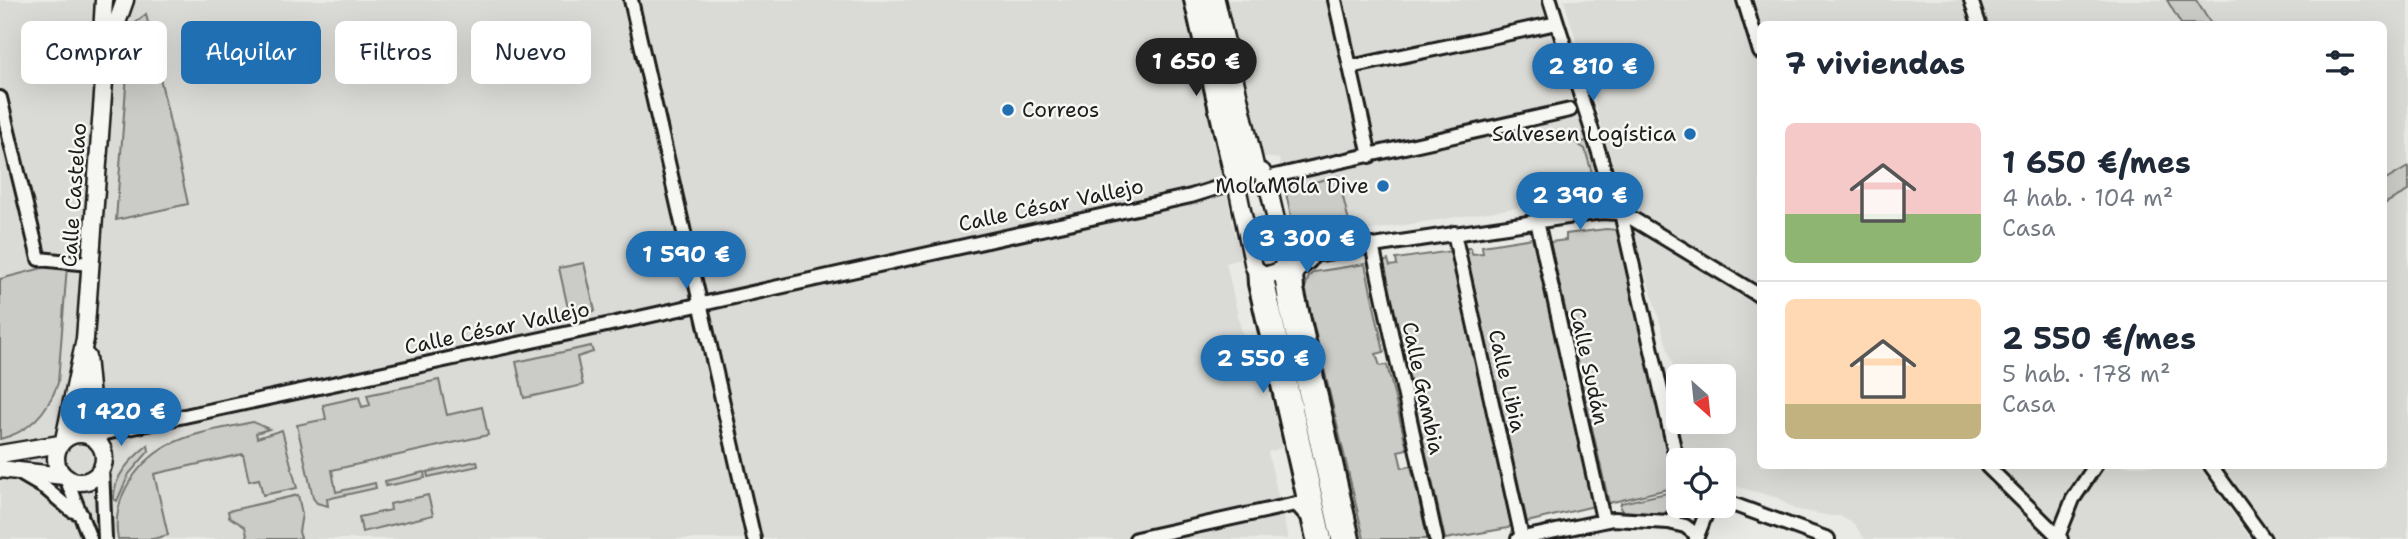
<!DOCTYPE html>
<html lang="es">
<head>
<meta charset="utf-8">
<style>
	:root { --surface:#fff; --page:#f6f6f7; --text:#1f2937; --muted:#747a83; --line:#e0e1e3; --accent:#1f6fb2 }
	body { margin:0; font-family:"Shantell Sans",sans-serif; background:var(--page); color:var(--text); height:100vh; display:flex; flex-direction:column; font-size:26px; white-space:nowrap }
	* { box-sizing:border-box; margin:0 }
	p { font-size:23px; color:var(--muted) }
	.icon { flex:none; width:38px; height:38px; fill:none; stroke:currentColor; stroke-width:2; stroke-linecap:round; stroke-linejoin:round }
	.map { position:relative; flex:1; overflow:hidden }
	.panel { position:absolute; left:1757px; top:21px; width:630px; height:448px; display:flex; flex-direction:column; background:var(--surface); border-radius:10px; box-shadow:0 7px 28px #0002 }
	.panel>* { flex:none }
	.banner { position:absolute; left:21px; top:21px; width:665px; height:63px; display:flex; gap:14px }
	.needle { width:46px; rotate:153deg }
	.controls { position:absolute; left:1666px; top:364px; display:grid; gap:14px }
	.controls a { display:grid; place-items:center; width:70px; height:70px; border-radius:10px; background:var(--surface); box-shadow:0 7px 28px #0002; font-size:35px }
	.price { position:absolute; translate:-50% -60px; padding:0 16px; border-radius:24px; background:var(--accent); color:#fff; font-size:23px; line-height:46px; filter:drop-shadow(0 2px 4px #0008) }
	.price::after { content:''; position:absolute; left:50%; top:42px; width:21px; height:16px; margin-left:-10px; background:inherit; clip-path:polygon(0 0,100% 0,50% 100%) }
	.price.selected { background:#222; color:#fff }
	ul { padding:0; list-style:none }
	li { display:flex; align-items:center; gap:21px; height:175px; padding:0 28px }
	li+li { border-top:2px solid var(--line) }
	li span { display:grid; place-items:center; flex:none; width:196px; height:140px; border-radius:10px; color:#555 }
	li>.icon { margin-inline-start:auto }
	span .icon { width:84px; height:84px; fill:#fffc; stroke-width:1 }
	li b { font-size:30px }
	h2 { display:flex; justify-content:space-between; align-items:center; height:84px; padding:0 28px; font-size:30px }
	.pill { padding:0 24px; border-radius:10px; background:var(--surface); box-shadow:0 7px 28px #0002; font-size:24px; line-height:63px }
	.pill.selected { background:var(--accent); color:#fff }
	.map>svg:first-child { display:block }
	.built { fill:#dadad6 }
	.green { fill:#cbcbc7; stroke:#747472; stroke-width:2 }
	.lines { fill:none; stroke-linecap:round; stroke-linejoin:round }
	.minor-casing { stroke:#1c1c1c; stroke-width:18 }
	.major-casing { stroke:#1c1c1c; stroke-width:21 }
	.minor { stroke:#f6f6f2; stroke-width:12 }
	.major { stroke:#f6f6f2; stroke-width:16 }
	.poi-dot { fill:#1f6fb2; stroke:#f6f6f2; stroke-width:2.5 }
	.labels { text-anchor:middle; stroke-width:5; stroke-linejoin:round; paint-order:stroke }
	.poi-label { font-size:21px; fill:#1c1c1c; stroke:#f6f6f2; text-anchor:end }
	.street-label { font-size:21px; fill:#1c1c1c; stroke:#f6f6f2 }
</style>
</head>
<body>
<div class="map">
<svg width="2408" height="539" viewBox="0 0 2408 539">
	<rect width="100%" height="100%" fill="#e9e9e5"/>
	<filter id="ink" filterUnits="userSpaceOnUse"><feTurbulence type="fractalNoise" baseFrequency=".0143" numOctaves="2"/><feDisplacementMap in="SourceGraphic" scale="14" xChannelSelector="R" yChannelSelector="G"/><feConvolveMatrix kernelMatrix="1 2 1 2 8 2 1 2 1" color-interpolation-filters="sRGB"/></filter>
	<g filter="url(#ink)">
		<path class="built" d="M0 0H1540L1564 79 1587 141 1602 194 1595 202 1592 196 1352 233 1353 239 1308 244 1297 235 1279 159 1266 157 1221 167 1240 259 1226 263 1252 378 1266 375 1282 448 1268 452 1288 539H0Z
			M1564 0H2166L2181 24H1760V466H2199L2251 539H1865L1854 524 1840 516H1831L1794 509 1778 498 1724 483V460H1686L1678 427 1682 422H1724V376H1678V383Z
			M2196 0H2408V539H2275L2223 466H2384V24H2211Z"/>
		<path class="green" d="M2167 0H2196L2211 24H2181Z
			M146 14 188 204 116 220 130 34 134 24Z
			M1587 141 1602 188 1601 197 1595 202 1592 196 1598 194 1585 149 1576 143Z
			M2408 167V191L2384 204V181Z
			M1338 176 1353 239 1308 244C1292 235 1290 210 1286 193L1287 189Z
			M1606 229 1617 230 1676 487 1609 503 1550 242 1566 240V234Z
			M1533 238 1594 506 1527 522 1466 252 1467 248H1471L1472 254 1483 253 1482 246Z
			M1451 251 1511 525 1508 528 1445 539 1383 262 1388 260 1390 266 1397 265 1396 259Z
			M584 263 595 311 570 317 559 268Z
			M1365 264 1384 352 1376 354 1380 366 1387 365 1407 449 1398 451 1402 468 1411 466 1428 539H1364L1305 288 1309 276 1314 272Z
			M54 265 67 266 58 383C48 411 30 432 0 439V279Z
			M591 346 593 352 577 357 583 385 524 398 516 362Z
			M439 380 447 415 482 407 488 435 332 470 336 492 375 483 376 488 327 499 328 506 317 503 313 498 297 425 326 419 323 405 359 397 362 407 370 405 367 395Z
			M253 422 269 429 256 433 257 438 282 430 297 488 263 495 259 479 249 481 243 454 154 474 168 535 153 539H118C114 520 119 498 130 481 160 435 203 433 253 422Z
			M148 445 149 451 129 474 117 501 114 499C113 476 131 459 148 445Z
			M477 461 478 466 428 477 427 472Z
			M424 472 425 478 386 486 385 481Z
			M1676 491 1675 505 1663 514 1623 511 1620 508 1621 503Z
			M298 495 302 514 299 532 301 538 299 539H248L245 527 229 517 228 511Z
			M428 495 433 515 362 532 359 517 391 510 390 504Z"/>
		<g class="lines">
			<defs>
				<path id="minor" d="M631 0 754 539
					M1335 0 1370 156
					M1550 0C1571 68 1595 136 1615 205L1621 213 1678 466
					M1744 0 1760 52
					M1971 0 1979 24
					M1350 67 1557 23
					M0 98 39 259 90 264
					M1266 178 1570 110
					M1537 221 1603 519
					M1454 233 1522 538
					M1280 234 1300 249 1319 253
					M1372 245 1436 539
					M1310 261 1296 273 1297 289 1353 539
					M1254 267 1255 284 1313 539
					M1282 269 1313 255 1601 212 1621 213 1628 216 1760 296
					M91 395 115 418 139 425
					M95 439 101 434 625 321 1191 196 1236 182 1230 172 1191 0
					M1987 466 2061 539
					M2211 466 2264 539
					M102 468 105 539
					M21 474 45 488 71 510 81 514
					M66 478 90 539
					M1724 501 1828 539
					M1669 522 1682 506
					M1136 539 1296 504 1306 515
					M1518 539 1613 519 1669 522 1685 526 1697 535
					M1696 539 1707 511 1715 506
					M2057 539 2073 499 2095 466"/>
				<path id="major" d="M1202 0 1241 174
					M1216 0 1256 170
					M106 54 125 0
					M1282 269C1271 276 1263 277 1254 267L1236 182C1242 172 1250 167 1262 172L1269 190 1285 259 1282 269 1288 307 1340 539
					M1264 274 1323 539
					M87 357 94 429 93 438
					M56 458a24 24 0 1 1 48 0a24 24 0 1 1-48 0Z
					M64 440 85 339 106 54 102 34 104 0
					M0 454 60 444
					M0 469 64 476"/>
			</defs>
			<use href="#minor" class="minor-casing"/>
			<use href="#major" class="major-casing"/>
			<use href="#minor" class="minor"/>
			<use href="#major" class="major"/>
		</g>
	</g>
	<g class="poi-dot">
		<circle cx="1008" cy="110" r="7"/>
		<circle cx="1690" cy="134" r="7"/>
		<circle cx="1383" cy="186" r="7"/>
	</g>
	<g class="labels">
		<g class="poi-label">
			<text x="1022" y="117" text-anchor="start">Correos</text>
			<text x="1676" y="141">Salvesen Logística</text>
			<text x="1369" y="193">MolaMola Dive</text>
		</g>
		<g class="street-label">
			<text transform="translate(74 195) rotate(-86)" y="7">Calle Castelao</text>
			<text transform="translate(1051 205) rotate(-12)" y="7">Calle César Vallejo</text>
			<text transform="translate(497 328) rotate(-12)" y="7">Calle César Vallejo</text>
			<text transform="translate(1589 366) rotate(78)" y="7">Calle Sudán</text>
			<text transform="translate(1507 381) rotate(77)" y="7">Calle Libia</text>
			<text transform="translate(1423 388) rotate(78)" y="7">Calle Gambia</text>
		</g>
	</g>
</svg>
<div class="controls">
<a><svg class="needle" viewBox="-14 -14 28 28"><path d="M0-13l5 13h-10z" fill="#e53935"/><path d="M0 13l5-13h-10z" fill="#747a83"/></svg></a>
<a><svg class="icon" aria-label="locate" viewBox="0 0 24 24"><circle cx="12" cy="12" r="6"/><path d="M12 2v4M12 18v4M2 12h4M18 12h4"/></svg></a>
</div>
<b class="price selected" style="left:1196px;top:98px">1 650 €</b>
<b class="price" style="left:1593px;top:103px">2 810 €</b>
<b class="price" style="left:1580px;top:232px">2 390 €</b>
<b class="price" style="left:1307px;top:275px">3 300 €</b>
<b class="price" style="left:686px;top:291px">1 590 €</b>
<b class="price" style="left:1263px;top:395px">2 550 €</b>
<b class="price" style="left:121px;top:448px">1 420 €</b>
<div class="banner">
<a class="pill">Comprar</a>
<a class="pill selected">Alquilar</a>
<a class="pill">Filtros</a>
<a class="pill">Nuevo</a>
</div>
<section class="panel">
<h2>7 viviendas<svg class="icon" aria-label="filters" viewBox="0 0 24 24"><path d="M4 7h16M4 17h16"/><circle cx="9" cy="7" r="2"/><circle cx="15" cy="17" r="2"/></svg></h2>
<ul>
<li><span style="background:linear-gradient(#f6c9c9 65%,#8fb573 0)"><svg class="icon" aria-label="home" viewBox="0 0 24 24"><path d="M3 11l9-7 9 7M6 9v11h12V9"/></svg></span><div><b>1 650 €/mes</b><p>4 hab. · 104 m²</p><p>Casa</p></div></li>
<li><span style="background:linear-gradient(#ffd9b3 75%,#c2b280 0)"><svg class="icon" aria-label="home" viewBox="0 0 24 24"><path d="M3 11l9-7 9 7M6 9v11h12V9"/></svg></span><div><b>2 550 €/mes</b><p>5 hab. · 178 m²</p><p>Casa</p></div></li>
</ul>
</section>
</div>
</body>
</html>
